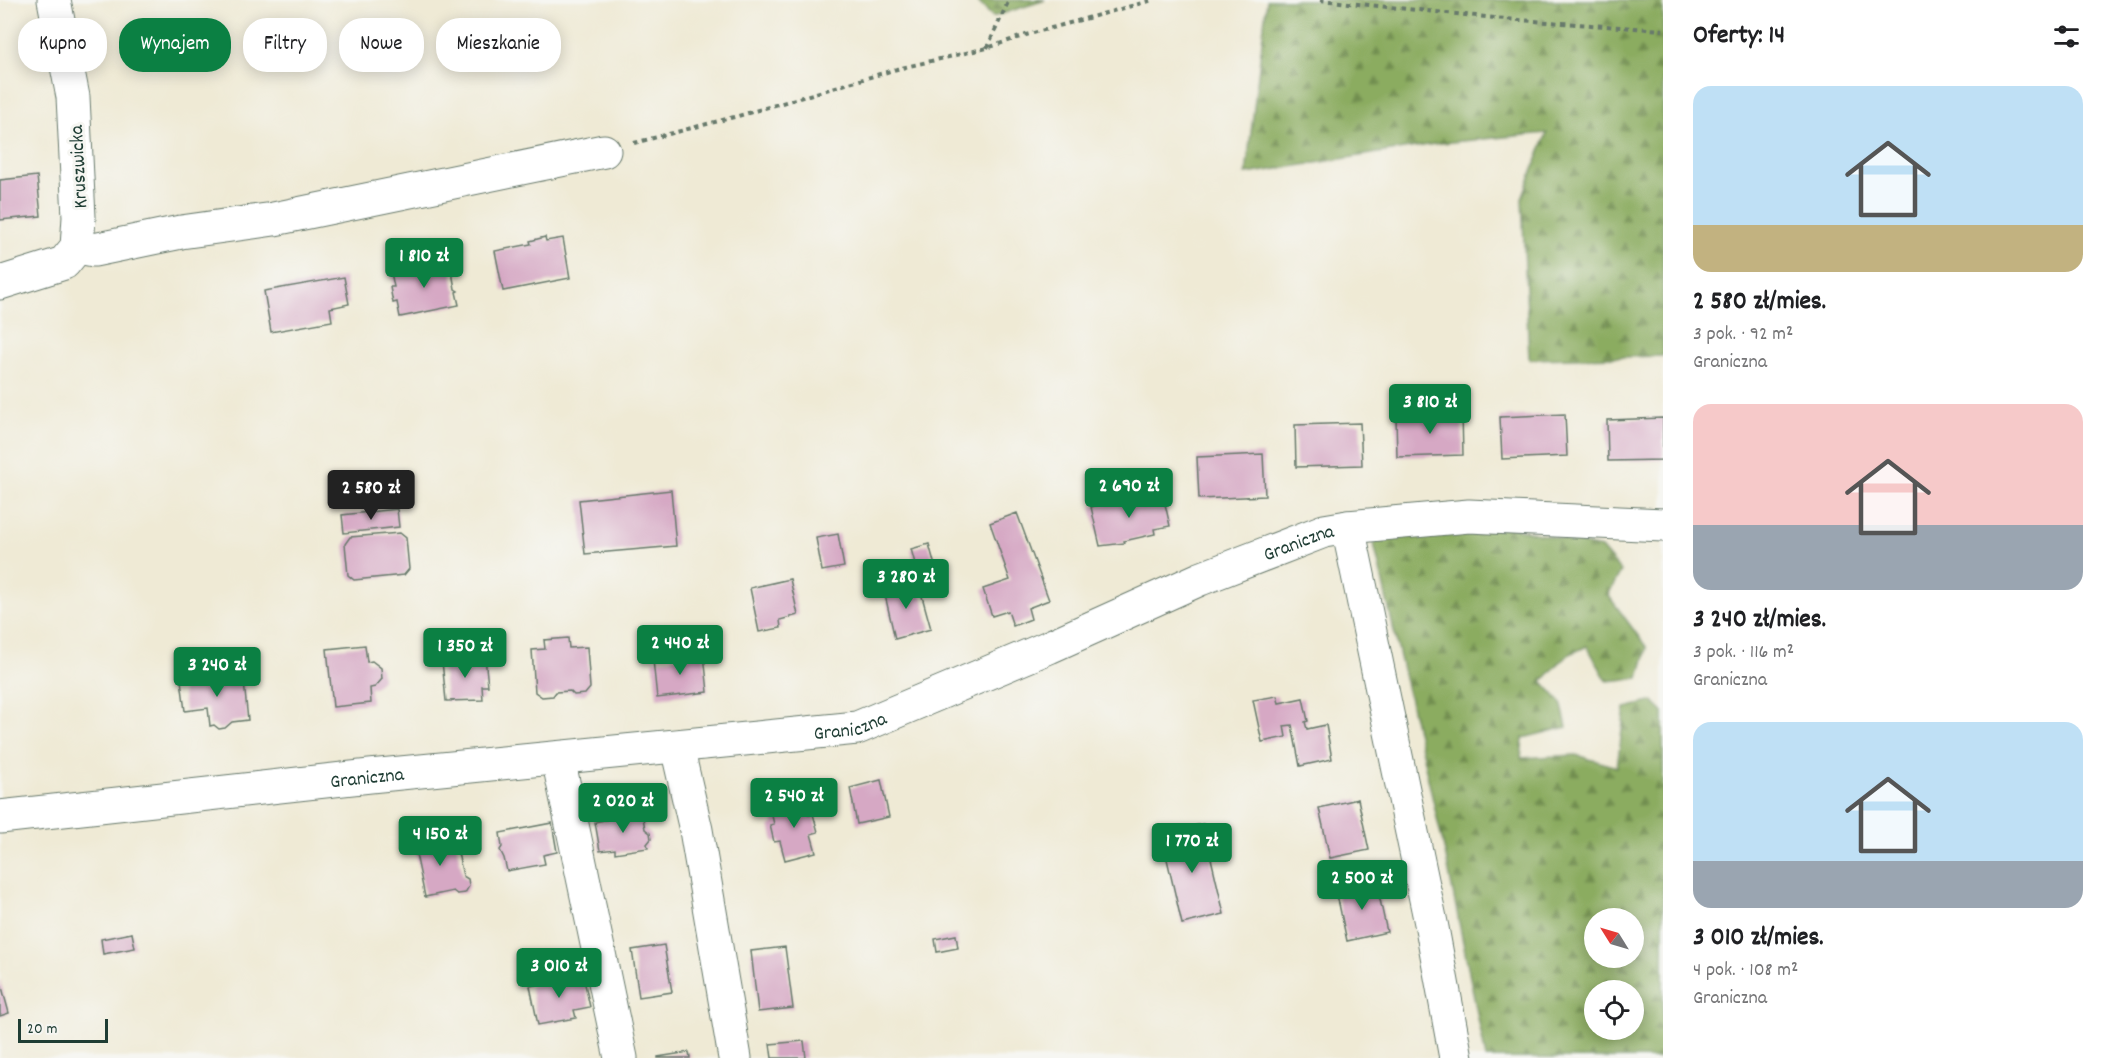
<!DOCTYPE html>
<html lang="pl">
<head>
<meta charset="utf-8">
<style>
	:root { --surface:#fff; --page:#f6f6f6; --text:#202124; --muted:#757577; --accent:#0b8043 }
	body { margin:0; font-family:Dekko,sans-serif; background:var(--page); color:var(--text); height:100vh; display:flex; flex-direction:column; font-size:22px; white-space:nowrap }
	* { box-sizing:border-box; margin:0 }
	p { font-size:20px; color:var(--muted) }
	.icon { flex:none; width:33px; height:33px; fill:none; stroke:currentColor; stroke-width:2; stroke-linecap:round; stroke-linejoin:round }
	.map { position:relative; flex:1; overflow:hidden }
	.panel { display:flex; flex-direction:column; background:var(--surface); width:450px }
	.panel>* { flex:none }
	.guide { position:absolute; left:18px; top:18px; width:570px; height:54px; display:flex; gap:12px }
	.needle { width:39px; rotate:307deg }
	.buttons { position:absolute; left:1584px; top:908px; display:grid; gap:12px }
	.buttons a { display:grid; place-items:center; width:60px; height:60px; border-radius:50%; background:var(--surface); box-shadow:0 3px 15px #0003; font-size:30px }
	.scale { position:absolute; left:18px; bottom:15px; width:90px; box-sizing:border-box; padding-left:6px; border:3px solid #1f3d34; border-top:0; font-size:16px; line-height:21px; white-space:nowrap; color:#1f3d34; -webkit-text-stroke:4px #f6f6f2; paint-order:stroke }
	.price { position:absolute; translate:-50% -51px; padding:0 14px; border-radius:6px; background:var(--accent); color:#fff; font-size:20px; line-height:39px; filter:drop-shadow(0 2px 3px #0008) }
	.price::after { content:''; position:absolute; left:50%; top:36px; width:18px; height:14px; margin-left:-9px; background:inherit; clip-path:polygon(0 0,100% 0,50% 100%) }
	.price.active { background:#222; color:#fff }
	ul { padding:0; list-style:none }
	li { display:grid; align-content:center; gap:12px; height:318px; padding:0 30px }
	li span { display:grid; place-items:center; height:186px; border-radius:18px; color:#555 }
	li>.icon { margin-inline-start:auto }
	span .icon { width:108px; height:108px; fill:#fffc; stroke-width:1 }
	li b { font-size:26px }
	h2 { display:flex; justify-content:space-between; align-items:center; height:72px; padding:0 30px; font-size:26px }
	.chip { padding:0 21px; border-radius:24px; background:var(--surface); box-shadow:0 3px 15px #0003; font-size:21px; line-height:54px }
	.chip.active { background:var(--accent); color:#fff }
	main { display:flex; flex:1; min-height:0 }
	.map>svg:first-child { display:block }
	.forest { fill:url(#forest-firs); stroke:#55744a; stroke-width:1.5; fill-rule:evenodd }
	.building { fill:#d6a8c4 }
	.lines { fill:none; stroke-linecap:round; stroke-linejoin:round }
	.minor-casing { stroke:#687a6c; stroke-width:35 }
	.path { stroke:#687a6c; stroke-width:4; stroke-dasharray:4.5 4.5; stroke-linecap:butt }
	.minor { stroke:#fff; stroke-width:33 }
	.labels { text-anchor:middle; stroke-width:6; stroke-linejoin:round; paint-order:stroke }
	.street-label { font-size:20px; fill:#1f3d34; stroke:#f6f6f2 }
</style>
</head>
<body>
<main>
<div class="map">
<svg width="1663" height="1058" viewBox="0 0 1663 1058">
	<defs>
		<pattern id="forest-firs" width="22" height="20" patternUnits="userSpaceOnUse" patternTransform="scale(1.5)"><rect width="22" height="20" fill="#8bac60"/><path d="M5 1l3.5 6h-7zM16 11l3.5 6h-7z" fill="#718d50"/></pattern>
	</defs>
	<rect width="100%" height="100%" fill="#f6f6f2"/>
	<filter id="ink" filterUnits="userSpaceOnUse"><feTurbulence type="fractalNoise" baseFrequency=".0167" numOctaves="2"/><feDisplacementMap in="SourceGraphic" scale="12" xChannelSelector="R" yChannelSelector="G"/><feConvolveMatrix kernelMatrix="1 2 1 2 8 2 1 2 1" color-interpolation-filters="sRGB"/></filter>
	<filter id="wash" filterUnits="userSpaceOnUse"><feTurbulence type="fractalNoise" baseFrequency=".008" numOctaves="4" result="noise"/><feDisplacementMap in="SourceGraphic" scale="24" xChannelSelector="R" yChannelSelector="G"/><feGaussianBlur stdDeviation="1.35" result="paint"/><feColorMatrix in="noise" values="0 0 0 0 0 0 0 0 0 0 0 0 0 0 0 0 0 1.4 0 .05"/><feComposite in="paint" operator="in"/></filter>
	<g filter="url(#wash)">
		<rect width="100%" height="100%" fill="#efead5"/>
		<path class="forest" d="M976 0H1045L993 17Z
			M1267 0H1663V356L1529 359 1522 198 1547 133 1441 143 1246 174Z
			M1500 525 1601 548 1621 571 1608 595 1647 648 1639 678 1607 681 1587 646 1566 656 1542 681 1561 702 1567 727 1523 738 1521 758 1576 755 1617 767 1625 708 1654 701 1663 713V1058H1486L1446 857 1371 531ZM1594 918H1634V957H1594ZM1594 990H1634V1029H1594Z"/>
		<g id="blocks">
			<path class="building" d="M37 176 41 216 0 220V180Z
				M545 237 546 241 563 238 570 278 503 291 495 251 531 244 530 241Z
				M450 260 455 289 458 291 456 292 459 305 400 317 397 302 393 303 390 287H394L391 272 415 267 416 270 430 267 429 264Z
				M344 277 349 304 330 308 332 321 271 332 264 291Z
				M1462 413 1463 455 1397 457 1396 416Z
				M1565 414 1567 456 1502 459 1500 417Z
				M1663 418V460L1608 461 1607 420Z
				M1360 423 1362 465 1296 467 1295 425Z
				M1263 454 1265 496 1199 499 1197 457Z
				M671 490 676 546 585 554 579 500Z
				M1146 494 1147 499 1163 495 1170 526 1154 529 1155 534 1124 541 1125 543 1100 546 1091 507Z
				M397 509 399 527 344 533 342 515Z
				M1017 513 1049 600 1028 608 1031 619 1013 626 1008 611 992 616 983 589 1010 580 990 523Z
				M400 533 406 538 409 569 404 575 354 580 348 575 345 544 350 537Z
				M838 534 844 567 822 571 816 538Z
				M929 544 937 573 919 578 911 549Z
				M790 579 798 615 780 620 781 628 759 632 750 588Z
				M906 580 910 592 920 589 931 629 895 639 883 586Z
				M568 638 569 648 587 647 590 688 585 694 574 695 570 691 556 692 553 696 542 697 535 692 532 650 545 649 544 640Z
				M365 645 367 662 372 661 381 668 382 679 375 687 370 688 371 703 333 707 327 649Z
				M704 655 708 692 657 698 653 660Z
				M485 657 488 686H482L483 700 446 701 442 661Z
				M243 673 248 720 232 722 225 728 219 729 214 725 210 726 208 708 185 711 181 680Z
				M1277 696 1279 703 1303 698 1308 721 1305 722 1307 729 1326 725 1332 759 1300 766 1292 725 1284 726 1286 737 1262 742 1253 700Z
				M881 780 889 817 857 824 850 788Z
				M805 799 809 815 813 814 818 832 811 834 816 852 785 860 780 841 774 842 770 825 774 824 770 808Z
				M1358 799 1369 850 1330 858 1319 808Z
				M642 812 645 829 650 833 651 839 647 844 648 848 615 853V849L600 851 595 822Z
				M552 823 557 852 543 855 545 864 507 871 504 858 500 850 502 847 500 833Z
				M1203 824 1224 914 1182 924 1161 833Z
				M430 835 432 844 455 839 463 876 468 879 469 886 465 893 457 894 453 891 425 897 413 839Z
				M1376 881 1387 932 1347 941 1336 890Z
				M132 933 135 948 103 954 101 939Z
				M956 935 958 948 937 952 935 939Z
				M664 945 672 992 639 997 632 950Z
				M785 947 793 1008 758 1012 751 951Z
				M583 975 590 1007 574 1010 576 1018 538 1025 530 986Z
				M0 980 9 1013 0 1016Z
				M804 1041 806 1058H772L770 1044Z
				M689 1052 690 1058H658V1057Z"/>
		</g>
	</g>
	<g filter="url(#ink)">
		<use href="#blocks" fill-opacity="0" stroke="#687a6c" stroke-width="1.5"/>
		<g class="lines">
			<defs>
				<g id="minor">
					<path d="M77 247 94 250 181 232 274 219 604 151"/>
					<path d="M0 283 64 263 77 247 79 217 73 97 54 0"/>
					<path d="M1348 527 1432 928 1456 1058"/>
					<path d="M677 747 696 830 735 1058"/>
					<path d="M558 758 621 1058"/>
					<path id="s1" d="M0 817 370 776 857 728 1049 647 1200 579 1324 531 1348 527 1469 516 1663 525"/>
				</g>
			</defs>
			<use href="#minor" class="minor-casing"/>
			<path class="path" d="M1320 0 1505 19 1663 30
				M987 48 1009 0
				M634 143 738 116 897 69 987 48 1026 35 1153 0"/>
			<use href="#minor" class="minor"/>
		</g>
	</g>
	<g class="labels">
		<g class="street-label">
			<text transform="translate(77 167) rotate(-93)" y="7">Kruszwicka</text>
			<text dy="7" stroke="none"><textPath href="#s1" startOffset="1341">Graniczna</textPath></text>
			<text dy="7" stroke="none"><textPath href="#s1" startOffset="855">Graniczna</textPath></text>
			<text dy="7" stroke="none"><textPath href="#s1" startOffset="369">Graniczna</textPath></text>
		</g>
	</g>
</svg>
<div class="buttons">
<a><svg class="needle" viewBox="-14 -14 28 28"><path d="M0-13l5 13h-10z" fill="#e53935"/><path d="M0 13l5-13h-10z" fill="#757577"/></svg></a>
<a><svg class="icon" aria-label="locate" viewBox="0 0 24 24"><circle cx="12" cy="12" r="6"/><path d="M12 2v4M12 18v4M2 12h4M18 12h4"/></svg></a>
</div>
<div class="scale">20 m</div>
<b class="price" style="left:424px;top:289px">1 810 zł</b>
<b class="price" style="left:1430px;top:435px">3 810 zł</b>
<b class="price" style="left:1129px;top:519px">2 690 zł</b>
<b class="price active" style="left:371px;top:521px">2 580 zł</b>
<b class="price" style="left:906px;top:610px">3 280 zł</b>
<b class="price" style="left:680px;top:676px">2 440 zł</b>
<b class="price" style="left:465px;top:679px">1 350 zł</b>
<b class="price" style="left:217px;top:698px">3 240 zł</b>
<b class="price" style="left:794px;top:829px">2 540 zł</b>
<b class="price" style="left:623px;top:834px">2 020 zł</b>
<b class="price" style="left:440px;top:867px">4 150 zł</b>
<b class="price" style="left:1192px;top:874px">1 770 zł</b>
<b class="price" style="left:1362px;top:911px">2 500 zł</b>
<b class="price" style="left:559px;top:999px">3 010 zł</b>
<div class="guide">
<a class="chip">Kupno</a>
<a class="chip active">Wynajem</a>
<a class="chip">Filtry</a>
<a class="chip">Nowe</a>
<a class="chip">Mieszkanie</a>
</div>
</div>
<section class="panel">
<h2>Oferty: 14<svg class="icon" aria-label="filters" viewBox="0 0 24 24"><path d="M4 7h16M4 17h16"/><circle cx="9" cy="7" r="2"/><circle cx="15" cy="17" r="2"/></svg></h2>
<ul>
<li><span style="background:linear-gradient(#bfe0f5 75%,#c2b280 0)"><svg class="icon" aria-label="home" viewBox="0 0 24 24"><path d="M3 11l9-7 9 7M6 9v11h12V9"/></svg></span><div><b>2 580 zł/mies.</b><p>3 pok. · 92 m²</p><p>Graniczna</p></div></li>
<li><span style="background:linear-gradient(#f6c9c9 65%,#9aa5b1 0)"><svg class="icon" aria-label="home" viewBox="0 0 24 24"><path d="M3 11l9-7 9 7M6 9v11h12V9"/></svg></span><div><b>3 240 zł/mies.</b><p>3 pok. · 116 m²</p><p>Graniczna</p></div></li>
<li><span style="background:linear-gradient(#bfe0f5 75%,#9aa5b1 0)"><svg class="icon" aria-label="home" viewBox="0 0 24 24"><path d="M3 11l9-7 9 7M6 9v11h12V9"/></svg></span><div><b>3 010 zł/mies.</b><p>4 pok. · 108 m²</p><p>Graniczna</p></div></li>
</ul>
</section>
</main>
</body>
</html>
